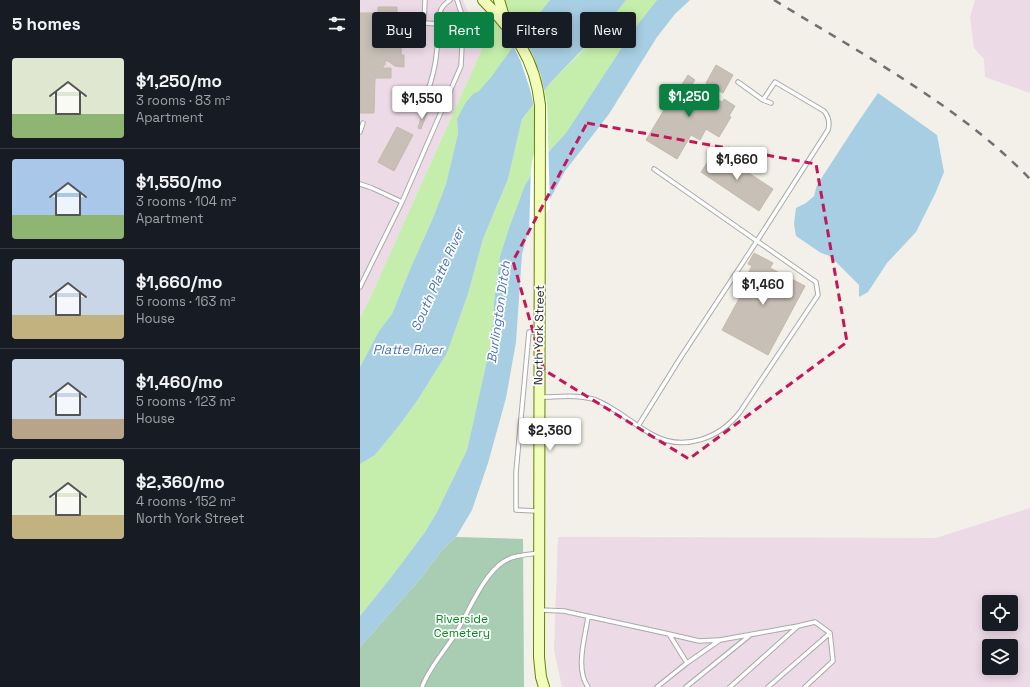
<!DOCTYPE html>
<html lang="en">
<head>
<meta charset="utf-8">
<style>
	:root { --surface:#171b24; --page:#242831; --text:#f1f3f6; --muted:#9ea1a6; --line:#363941; --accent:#0b8043 }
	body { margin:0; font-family:"Space Grotesk",sans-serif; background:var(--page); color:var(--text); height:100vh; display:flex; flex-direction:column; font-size:15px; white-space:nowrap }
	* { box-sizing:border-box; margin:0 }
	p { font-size:13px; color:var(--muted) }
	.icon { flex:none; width:22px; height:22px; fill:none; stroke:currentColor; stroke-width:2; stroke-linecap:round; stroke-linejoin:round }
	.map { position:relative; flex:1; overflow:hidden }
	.side { display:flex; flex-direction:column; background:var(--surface); width:360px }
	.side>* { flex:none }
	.hud { position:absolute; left:12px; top:12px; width:380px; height:36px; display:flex; gap:8px }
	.tools { position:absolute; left:622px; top:595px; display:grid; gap:8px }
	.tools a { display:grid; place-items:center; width:36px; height:36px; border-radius:4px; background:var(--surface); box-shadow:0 2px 10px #0003; font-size:20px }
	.price { position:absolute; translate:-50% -34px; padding:0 9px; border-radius:4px; background:#fff; color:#222; font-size:13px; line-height:26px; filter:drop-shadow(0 1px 2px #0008) }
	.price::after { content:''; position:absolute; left:50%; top:24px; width:12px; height:9px; margin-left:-6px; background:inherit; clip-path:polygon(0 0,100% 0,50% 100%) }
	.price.current { background:var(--accent); color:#fff }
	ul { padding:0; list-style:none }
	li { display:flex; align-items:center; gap:12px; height:100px; padding:0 12px }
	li+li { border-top:1px solid var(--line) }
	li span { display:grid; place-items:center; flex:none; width:112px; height:80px; border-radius:4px; color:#555 }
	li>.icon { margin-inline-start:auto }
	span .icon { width:48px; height:48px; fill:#fffc; stroke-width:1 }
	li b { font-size:17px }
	h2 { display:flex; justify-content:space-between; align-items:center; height:48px; padding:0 12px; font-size:17px }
	.chip { padding:0 14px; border-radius:4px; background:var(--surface); box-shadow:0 2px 10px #0003; font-size:14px; line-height:36px }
	.chip.current { background:var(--accent); color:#fff }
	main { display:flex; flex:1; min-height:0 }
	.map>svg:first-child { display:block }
	.industrial { fill:#ecdae6; fill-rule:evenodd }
	.grass { fill:#c5eeac }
	.cemetery { fill:#a8cdb2 }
	.water { fill:#a7cee2 }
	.pier { fill:#fff }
	.building { fill:#c8c0b7; stroke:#c5b9a9 }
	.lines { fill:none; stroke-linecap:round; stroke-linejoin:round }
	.service-casing { stroke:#a9a9a9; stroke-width:5.5 }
	.secondary-casing { stroke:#658200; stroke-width:12 }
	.service { stroke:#fff; stroke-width:3.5 }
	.secondary { stroke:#f2fdbb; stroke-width:10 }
	.rail { stroke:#707070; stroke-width:2.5; stroke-dasharray:8 8; stroke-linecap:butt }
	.marked { fill:none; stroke:#c2185b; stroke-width:3; stroke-dasharray:8 5; stroke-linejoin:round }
	.labels { text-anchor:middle; stroke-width:3.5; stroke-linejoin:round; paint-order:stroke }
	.street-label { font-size:12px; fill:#222; stroke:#fff }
	.park-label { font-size:12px; fill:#058a1f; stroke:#fff }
	.water-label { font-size:13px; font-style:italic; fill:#4773b9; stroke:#fff }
</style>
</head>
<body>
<main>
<section class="side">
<h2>5 homes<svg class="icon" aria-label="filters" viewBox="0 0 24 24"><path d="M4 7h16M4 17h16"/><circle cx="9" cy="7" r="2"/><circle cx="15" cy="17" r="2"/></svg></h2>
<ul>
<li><span style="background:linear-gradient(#dfe7d0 70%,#8fb573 0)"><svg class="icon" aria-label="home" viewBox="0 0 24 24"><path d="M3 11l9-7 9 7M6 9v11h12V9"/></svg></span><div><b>$1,250/mo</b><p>3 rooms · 83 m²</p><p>Apartment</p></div></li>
<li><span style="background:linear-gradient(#a9c7e8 70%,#8fb573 0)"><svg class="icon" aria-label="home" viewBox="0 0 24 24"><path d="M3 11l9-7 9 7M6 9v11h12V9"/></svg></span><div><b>$1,550/mo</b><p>3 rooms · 104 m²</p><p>Apartment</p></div></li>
<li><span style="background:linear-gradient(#c9d6e8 70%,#c2b280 0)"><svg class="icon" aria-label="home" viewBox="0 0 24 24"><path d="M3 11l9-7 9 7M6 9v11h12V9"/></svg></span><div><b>$1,660/mo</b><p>5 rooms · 163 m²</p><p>House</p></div></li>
<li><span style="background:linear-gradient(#c9d6e8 75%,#b9a48a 0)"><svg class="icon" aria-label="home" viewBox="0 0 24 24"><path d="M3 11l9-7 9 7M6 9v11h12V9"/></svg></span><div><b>$1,460/mo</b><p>5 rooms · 123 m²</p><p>House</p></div></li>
<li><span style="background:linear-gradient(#dfe7d0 70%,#c2b280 0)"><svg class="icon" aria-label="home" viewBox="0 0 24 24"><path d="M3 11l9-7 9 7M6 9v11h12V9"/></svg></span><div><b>$2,360/mo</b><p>4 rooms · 152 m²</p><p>North York Street</p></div></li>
</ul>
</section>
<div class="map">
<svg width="670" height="687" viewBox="0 0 670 687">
	<rect width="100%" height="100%" fill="#f2f0e8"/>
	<path class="industrial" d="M0 0H103L123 47 10 298 0 318Z
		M615 0H670V93L625 77 624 59 614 48 610 17Z
		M670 508V687H202L194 650 198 537 576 538ZM629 602H651V624H629ZM629 646H651V668H629Z"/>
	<path class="grass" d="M144 0H190L158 40 159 41C148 53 140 66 130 78 119 92 108 105 97 119L98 133 92 159 86 184 73 218 51 267 32 314 19 331 0 367V318L10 298 123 47 111 19 119 13 145 22Z
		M266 0H297L274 29 206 133 181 160 165 185 149 228 140 256 134 302 132 338 107 450 77 512 65 532 32 576 0 616V464L15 455 38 427 57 401 87 353 108 294 123 239 148 179 162 119 191 82 218 55Z"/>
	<path class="cemetery" d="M96 537 163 539 164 687H0V647L61 578 82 550Z"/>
	<path class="water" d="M190 0H266L246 25 191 82 162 119 148 179 123 239 108 294 87 353 57 401 38 427 15 455 0 464V367L19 331 32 314 51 267 73 218 86 184 92 159 98 133 97 119 106 102 114 93 118 92 131 77 158 40Z
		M297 0H330L315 14 297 37 249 114 205 171 191 197 167 236 162 254 156 342 146 398 128 463 112 510 96 537 82 550 61 578 0 647V616L32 576 65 532 77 512 107 450 132 338 134 302 140 256 149 228 165 185 181 160 206 133 274 29Z
		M518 93 577 135 584 172 575 194 556 232 527 263 508 292 499 297V285L470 256 461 253 436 236 434 224 436 208 446 203 454 196 457 185 496 125Z"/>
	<path class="pier" d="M150 18 163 36 173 55 181 76 187 103 190 208 169 235 171 168 174 152V107L170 89 161 62 154 47 140 27Z"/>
	<path class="building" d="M18 7H37V35H42L41 55H44V67L35 66 28 61H25V65H23V68H31V78H15L14 113H0V13H18Z
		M356 65 373 75 363 93 346 83Z
		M328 75 335 80 331 86 335 89 336 87 362 102 364 99 375 106 369 116 371 117 359 137 346 129 340 140 331 135 317 159 286 140 319 85 321 86Z
		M63 112 67 113 61 129 58 128Z
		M37 127 53 135 34 171 18 162Z
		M355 151 413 189 399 211 341 172Z
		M394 253 413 263 410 268 445 286 408 355 362 330 385 288 381 286 392 266 388 264Z"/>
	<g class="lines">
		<defs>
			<path id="service" d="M79 24C79 12 80 7 90 0
				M64 100C76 73 77 53 79 24L64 23 65 0
				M403 100 411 103
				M0 132 3 123
				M294 169 397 241 468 130C470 123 469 117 464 111L415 82 403 100 378 82
				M0 184 12 188 42 202 101 66 103 24 102 15 97 0
				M0 287 42 202
				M181 397C198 397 219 394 236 400 256 408 274 425 293 435 324 452 360 438 380 412L458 295 456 282 397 241 319 360 278 426
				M177 511 156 510V472L169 332H178
				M180 610 204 611 309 634 327 663 297 687
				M309 634 339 641 359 640
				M327 663 360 640 438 626 455 622 470 633 473 661 445 687
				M62 687C69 668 83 653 94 636 108 614 122 576 143 562 153 555 166 555 178 553
				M228 687C215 669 225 638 228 617
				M326 687 389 636
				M370 687 437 627
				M408 687 470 633"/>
			<path id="secondary" d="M123 0C155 33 175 58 180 105L179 657 181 677 184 687
				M139 0 145 20"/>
		</defs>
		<use href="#service" class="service-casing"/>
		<use href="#secondary" class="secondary-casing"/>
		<use href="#service" class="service"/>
		<use href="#secondary" class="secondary"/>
		<path class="rail" d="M414 0C500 53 600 106 670 179"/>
	</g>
	<path class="marked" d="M227 123 456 164 487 342 329 459 184 370 153 261Z"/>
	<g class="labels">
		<g class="street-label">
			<text transform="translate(179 335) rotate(-89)" y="4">North York Street</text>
		</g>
		<g class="park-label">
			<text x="102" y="623">Riverside<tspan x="102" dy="14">Cemetery</tspan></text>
		</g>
		<g class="water-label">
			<text transform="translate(77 279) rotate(-66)" y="5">South Platte River</text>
			<text transform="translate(138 312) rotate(-82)" y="5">Burlington Ditch</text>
			<text x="48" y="354">Platte River</text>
		</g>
	</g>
</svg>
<div class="tools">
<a><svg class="icon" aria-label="locate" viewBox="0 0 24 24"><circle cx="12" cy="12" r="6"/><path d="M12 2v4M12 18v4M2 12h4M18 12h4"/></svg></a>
<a><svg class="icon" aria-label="layers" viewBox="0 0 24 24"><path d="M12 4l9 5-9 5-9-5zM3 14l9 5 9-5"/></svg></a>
</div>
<b class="price current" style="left:329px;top:118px">$1,250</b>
<b class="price" style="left:62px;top:120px">$1,550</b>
<b class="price" style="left:377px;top:181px">$1,660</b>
<b class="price" style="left:403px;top:306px">$1,460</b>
<b class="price" style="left:190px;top:452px">$2,360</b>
<div class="hud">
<a class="chip">Buy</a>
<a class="chip current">Rent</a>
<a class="chip">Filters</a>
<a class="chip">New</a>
</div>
</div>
</main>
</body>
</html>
